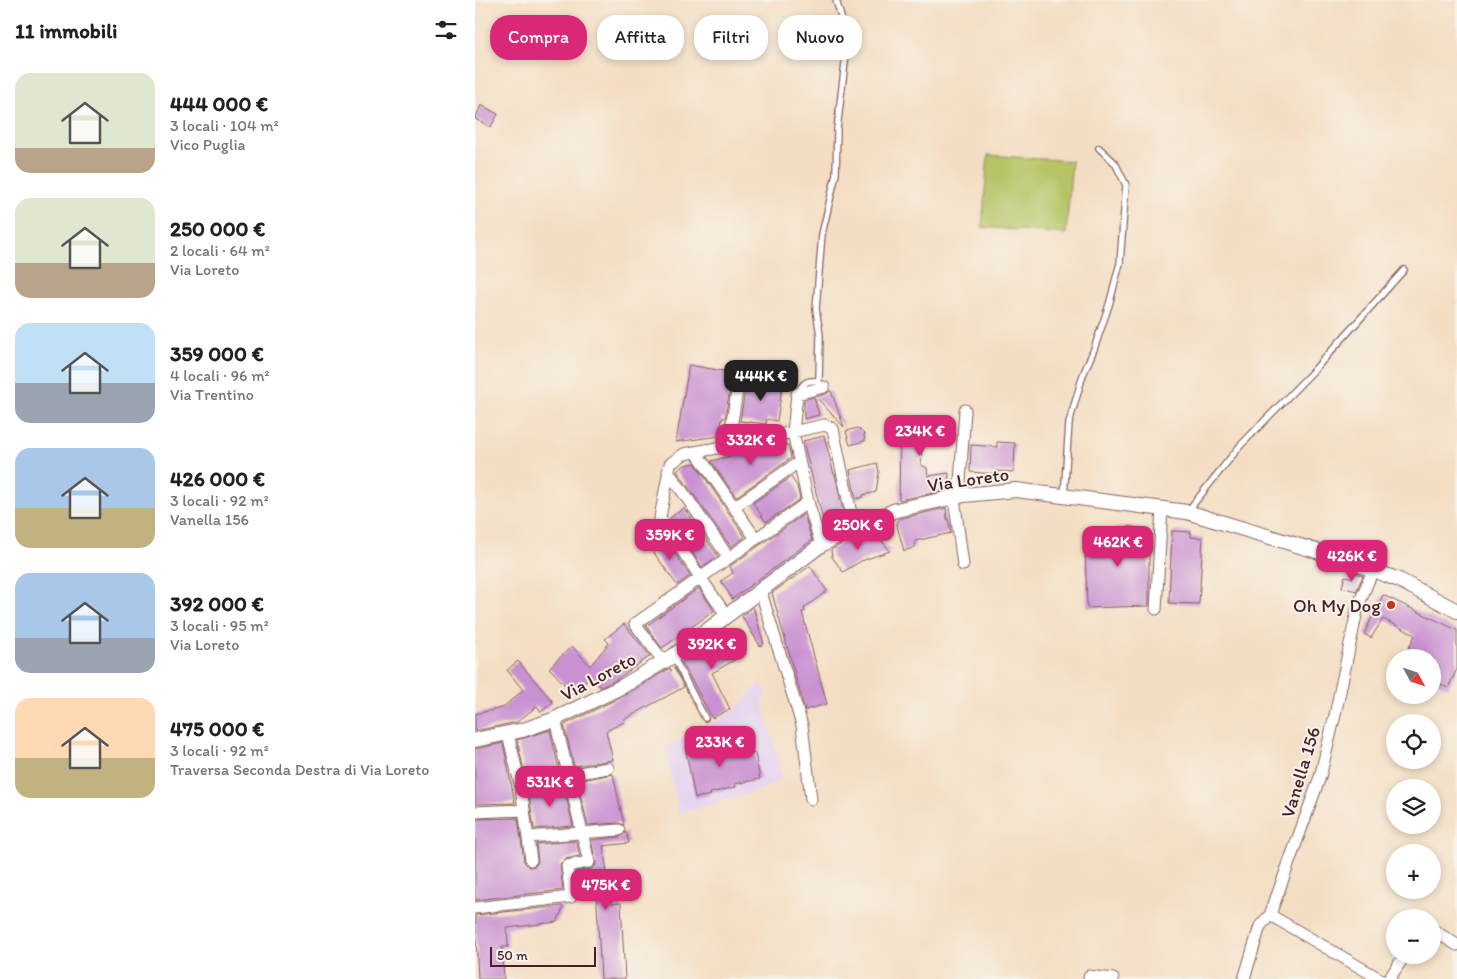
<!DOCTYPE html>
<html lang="it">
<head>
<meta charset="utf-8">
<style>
	:root { --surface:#fff; --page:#f2f2f2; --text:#202124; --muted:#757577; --accent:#db2777 }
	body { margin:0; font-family:Itim,sans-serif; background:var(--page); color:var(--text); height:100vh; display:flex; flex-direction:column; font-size:19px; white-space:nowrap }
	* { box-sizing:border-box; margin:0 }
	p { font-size:16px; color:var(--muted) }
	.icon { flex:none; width:28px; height:28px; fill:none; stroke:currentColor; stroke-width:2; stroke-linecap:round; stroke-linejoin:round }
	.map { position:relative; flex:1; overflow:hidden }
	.sheet { display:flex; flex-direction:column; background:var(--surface); width:475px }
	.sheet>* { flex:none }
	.banner { position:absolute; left:15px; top:15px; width:475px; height:45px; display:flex; gap:10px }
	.needle { width:32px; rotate:130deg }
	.fabs { position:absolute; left:911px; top:649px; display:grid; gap:10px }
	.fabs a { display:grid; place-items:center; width:55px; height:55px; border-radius:50%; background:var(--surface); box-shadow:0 2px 8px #0003; font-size:25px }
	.scale { position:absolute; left:15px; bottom:12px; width:106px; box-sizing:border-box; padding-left:5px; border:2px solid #4a1f2b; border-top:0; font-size:14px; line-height:18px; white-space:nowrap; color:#4a1f2b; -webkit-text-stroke:4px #f7f3e8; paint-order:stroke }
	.price { position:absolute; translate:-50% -42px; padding:0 11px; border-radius:10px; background:var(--accent); color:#fff; font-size:16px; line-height:32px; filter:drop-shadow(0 1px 2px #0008) }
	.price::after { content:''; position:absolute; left:50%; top:30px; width:15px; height:11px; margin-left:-8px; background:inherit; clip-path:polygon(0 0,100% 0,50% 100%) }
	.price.on { background:#222; color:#fff }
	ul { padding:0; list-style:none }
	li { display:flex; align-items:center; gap:15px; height:125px; padding:0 15px }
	li span { display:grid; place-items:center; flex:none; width:140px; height:100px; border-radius:15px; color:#555 }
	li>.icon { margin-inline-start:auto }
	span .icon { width:60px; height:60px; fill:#fffc; stroke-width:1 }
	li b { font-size:21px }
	h2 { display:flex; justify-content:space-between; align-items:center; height:60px; padding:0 15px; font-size:21px }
	.chip { padding:0 18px; border-radius:20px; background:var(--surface); box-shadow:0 2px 8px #0003; font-size:18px; line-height:45px }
	.chip.on { background:var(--accent); color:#fff }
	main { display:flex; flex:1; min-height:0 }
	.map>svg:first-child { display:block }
	.built { fill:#e6d2f0 }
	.green { fill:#b6c466; stroke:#807248 }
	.building { fill:#c991d1 }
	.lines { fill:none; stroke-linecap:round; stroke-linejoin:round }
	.service-casing { stroke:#866260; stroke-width:8 }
	.minor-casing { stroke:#866260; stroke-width:13 }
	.tertiary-casing { stroke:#866260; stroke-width:16 }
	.service { stroke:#fff; stroke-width:5.5 }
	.minor { stroke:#fff; stroke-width:11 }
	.tertiary { stroke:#fff; stroke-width:14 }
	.poi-dot { fill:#c8321e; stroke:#f7f3e8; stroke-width:2 }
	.labels { text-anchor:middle; stroke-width:4; stroke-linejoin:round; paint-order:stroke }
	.street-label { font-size:19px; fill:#4a1f2b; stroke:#f7f3e8 }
	.poi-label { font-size:19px; fill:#4a1f2b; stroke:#f7f3e8; text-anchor:end }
</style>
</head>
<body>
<main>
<section class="sheet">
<h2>11 immobili<svg class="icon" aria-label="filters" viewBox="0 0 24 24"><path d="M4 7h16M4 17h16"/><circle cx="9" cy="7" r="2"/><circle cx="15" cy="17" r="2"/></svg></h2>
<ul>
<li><span style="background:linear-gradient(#dfe7d0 75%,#b9a48a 0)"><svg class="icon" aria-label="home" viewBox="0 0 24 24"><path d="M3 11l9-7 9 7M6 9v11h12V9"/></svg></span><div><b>444 000 €</b><p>3 locali · 104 m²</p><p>Vico Puglia</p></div></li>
<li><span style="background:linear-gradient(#dfe7d0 65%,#b9a48a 0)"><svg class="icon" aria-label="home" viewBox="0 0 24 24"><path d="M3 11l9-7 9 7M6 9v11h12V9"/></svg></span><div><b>250 000 €</b><p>2 locali · 64 m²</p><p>Via Loreto</p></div></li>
<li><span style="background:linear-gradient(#bfe0f5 60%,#9aa5b1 0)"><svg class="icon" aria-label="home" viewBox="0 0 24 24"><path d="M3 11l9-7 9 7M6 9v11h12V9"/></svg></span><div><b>359 000 €</b><p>4 locali · 96 m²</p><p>Via Trentino</p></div></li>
<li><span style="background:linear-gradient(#a9c7e8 60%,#c2b280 0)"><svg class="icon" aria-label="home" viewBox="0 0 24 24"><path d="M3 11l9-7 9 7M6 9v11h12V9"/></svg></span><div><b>426 000 €</b><p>3 locali · 92 m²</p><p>Vanella 156</p></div></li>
<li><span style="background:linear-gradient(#a9c7e8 65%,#9aa5b1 0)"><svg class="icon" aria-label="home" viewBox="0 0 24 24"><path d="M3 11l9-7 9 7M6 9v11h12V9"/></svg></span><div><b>392 000 €</b><p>3 locali · 95 m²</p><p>Via Loreto</p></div></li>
<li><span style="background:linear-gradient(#ffd9b3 60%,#c2b280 0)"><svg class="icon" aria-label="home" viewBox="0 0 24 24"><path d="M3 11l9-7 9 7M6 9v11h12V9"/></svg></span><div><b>475 000 €</b><p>3 locali · 92 m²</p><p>Traversa Seconda Destra di Via Loreto</p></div></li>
</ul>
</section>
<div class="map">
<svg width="982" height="979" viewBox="0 0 982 979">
	<rect width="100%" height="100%" fill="#f7f3e8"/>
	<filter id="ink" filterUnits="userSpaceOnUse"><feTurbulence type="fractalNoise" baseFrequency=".02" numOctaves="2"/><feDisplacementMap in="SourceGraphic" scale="10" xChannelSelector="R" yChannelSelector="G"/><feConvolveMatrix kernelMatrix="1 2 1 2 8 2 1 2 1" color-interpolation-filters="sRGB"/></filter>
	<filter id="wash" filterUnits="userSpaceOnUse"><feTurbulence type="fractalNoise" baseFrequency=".0096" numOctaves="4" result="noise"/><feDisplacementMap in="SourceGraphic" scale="20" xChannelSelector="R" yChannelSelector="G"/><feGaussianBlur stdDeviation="1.12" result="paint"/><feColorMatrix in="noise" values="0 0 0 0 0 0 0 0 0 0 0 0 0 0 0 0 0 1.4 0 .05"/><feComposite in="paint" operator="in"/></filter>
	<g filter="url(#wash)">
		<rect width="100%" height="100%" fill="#f4dec3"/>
		<path class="built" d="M285 683 293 693 287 701 305 765 306 780 287 789 204 814 190 747 258 712Z"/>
		<path class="green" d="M513 155 597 161 591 234 507 227Z"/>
		<g id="blocks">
			<path class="building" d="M6 105 23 114 16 127 0 119Z
				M214 365 254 372V377H257L250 418H247L244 436 201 442Z
				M272 379 297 383 296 386 307 388 302 421 292 419 291 424 265 421Z
				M355 391H356L369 427 341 397 351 394Z
				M339 397 344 415 329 419V400Z
				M465 419H476L474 444 460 443V446L447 445 446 465 452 468 453 476 474 473 473 490 424 500 425 440H422V421L453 422V420L465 421Z
				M383 428 389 434 390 441 375 445 371 431Z
				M349 436 359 474H360L370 522 351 532 347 524 350 528 328 441Z
				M310 442 311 445H313L316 458 261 497 236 461Z
				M522 442 540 443 539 472 520 471V474L495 472 496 445 522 447Z
				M220 463 270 537 256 547 202 471 210 465Z
				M402 463 404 472 401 492 388 495V497L381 499 375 470Z
				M316 477 322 486 325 499 291 522 278 503Z
				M209 508 243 556 227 567 195 518Z
				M471 508 472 519H473L476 533 440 541V547L429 551 421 522 423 521V519Z
				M329 514 337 540 257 599 246 581 258 573 255 566Z
				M653 526 674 531V606L612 608 610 545H612V531L653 528Z
				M697 531 716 532V537L728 538 724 604 694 603Z
				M397 533 402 535 415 551 386 561 368 572 357 557 356 550 375 539Z
				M189 537 215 576 202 585 179 553 178 545Z
				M335 566 352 591 329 608 330 611 327 612 352 704 330 710 297 593Z
				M880 573 888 576 881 591 867 587 870 576 878 578Z
				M224 588 239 611 187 648 171 626Z
				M908 595 982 630V669L973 688 958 680V658H929L940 635 908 619 896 638 889 634Z
				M278 607 289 644 285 646 267 616Z
				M149 624 175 656 144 678 126 687 115 678 98 693 74 668 97 646 115 666 134 643 130 639Z
				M251 628 268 655 237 673 255 709 237 718 207 662Z
				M43 661 78 702 66 712 62 706 42 722 0 731V714L27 708 48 690 32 670Z
				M195 668 196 671 199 668 209 687 148 720 149 722 131 731 138 760 99 766 89 725 152 694Z
				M75 730 84 770 51 779 42 740Z
				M264 740 267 756 280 753 285 779 260 784 261 787 235 793 236 795 220 798 211 752 223 745 225 748Z
				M28 743 40 803 0 804V749Z
				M138 774 149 825 143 823 113 825 102 781Z
				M88 784 98 826 59 829 54 793Z
				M43 818 49 861 54 867 60 866 63 862 61 844 101 841 105 856 90 859 85 864 88 890 0 900V819Z
				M151 832 154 843 128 846 137 904 146 903 150 979H126L121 886 103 889 100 872 116 869 121 865 116 840 145 837Z
				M87 906 88 908 82 922 32 928 33 947H27L29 979H3L0 915Z"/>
		</g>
	</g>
	<g filter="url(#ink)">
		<use href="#blocks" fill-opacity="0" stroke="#866260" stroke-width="1"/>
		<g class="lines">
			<defs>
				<path id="service" d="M323 392C329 382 332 380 344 381L345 335 341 309 347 234 361 174 362 129 372 46 370 31 361 0
					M589 496 594 423 608 375 619 349 634 305 645 263 651 185 640 163 624 148
					M712 512 765 446 841 368 929 270
					M198 656 230 718"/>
				<path id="minor" d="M253 446 265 373
					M221 452 281 539
					M193 471 254 558
					M484 496 490 410
					M479 497 488 565
					M259 507 324 462
					M346 545 333 502 318 432 322 394 349 387
					M285 589 327 725 336 799
					M681 609 687 508
					M251 615 185 518 195 464 209 454 253 446 350 425 358 429 379 527
					M189 662 160 624 333 502
					M33 734 46 788 56 860
					M46 788 93 775 133 768
					M0 812 49 810
					M53 837 144 830
					M0 908 96 897 92 866 114 862 80 719
					M795 915 905 979
					M958 930 982 945
					M614 976 638 979
					M769 979 785 926 795 915 845 777 860 715 883 606 898 570
					M914 979 930 955"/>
				<path id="tertiary" d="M0 740 48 730 80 719 148 686 198 656 346 545 379 527 421 510 489 495 541 490 712 512 868 559 898 570 924 580 982 611"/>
			</defs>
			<use href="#service" class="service-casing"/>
			<use href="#minor" class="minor-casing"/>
			<use href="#tertiary" class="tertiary-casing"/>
			<use href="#service" class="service"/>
			<use href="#minor" class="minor"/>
			<use href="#tertiary" class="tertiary"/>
		</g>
	</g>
	<circle class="poi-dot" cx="916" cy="605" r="5"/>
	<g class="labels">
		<g class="street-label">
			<text transform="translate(493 479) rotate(-8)" y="7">Via Loreto</text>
			<text transform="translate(123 676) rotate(-28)" y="7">Via Loreto</text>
			<text transform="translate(825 772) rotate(-73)" y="7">Vanella 156</text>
		</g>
		<g class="poi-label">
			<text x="906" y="612">Oh My Dog</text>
		</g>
	</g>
</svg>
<div class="fabs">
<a><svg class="needle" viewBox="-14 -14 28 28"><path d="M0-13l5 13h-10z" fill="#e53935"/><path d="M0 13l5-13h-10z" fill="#757577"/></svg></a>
<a><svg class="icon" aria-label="locate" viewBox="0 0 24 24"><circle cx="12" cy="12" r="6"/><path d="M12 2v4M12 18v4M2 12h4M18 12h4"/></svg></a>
<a><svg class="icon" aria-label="layers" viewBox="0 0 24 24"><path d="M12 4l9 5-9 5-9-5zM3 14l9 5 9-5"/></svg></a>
<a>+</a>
<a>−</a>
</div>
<div class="scale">50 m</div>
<b class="price on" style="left:286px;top:402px">444K €</b>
<b class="price" style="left:445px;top:457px">234K €</b>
<b class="price" style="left:276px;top:466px">332K €</b>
<b class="price" style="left:383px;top:551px">250K €</b>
<b class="price" style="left:195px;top:561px">359K €</b>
<b class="price" style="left:643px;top:568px">462K €</b>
<b class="price" style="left:877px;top:582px">426K €</b>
<b class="price" style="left:237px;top:670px">392K €</b>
<b class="price" style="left:245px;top:768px">233K €</b>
<b class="price" style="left:75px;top:808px">531K €</b>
<b class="price" style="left:131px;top:911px">475K €</b>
<div class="banner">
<a class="chip on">Compra</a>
<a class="chip">Affitta</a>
<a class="chip">Filtri</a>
<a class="chip">Nuovo</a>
</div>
</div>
</main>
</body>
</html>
